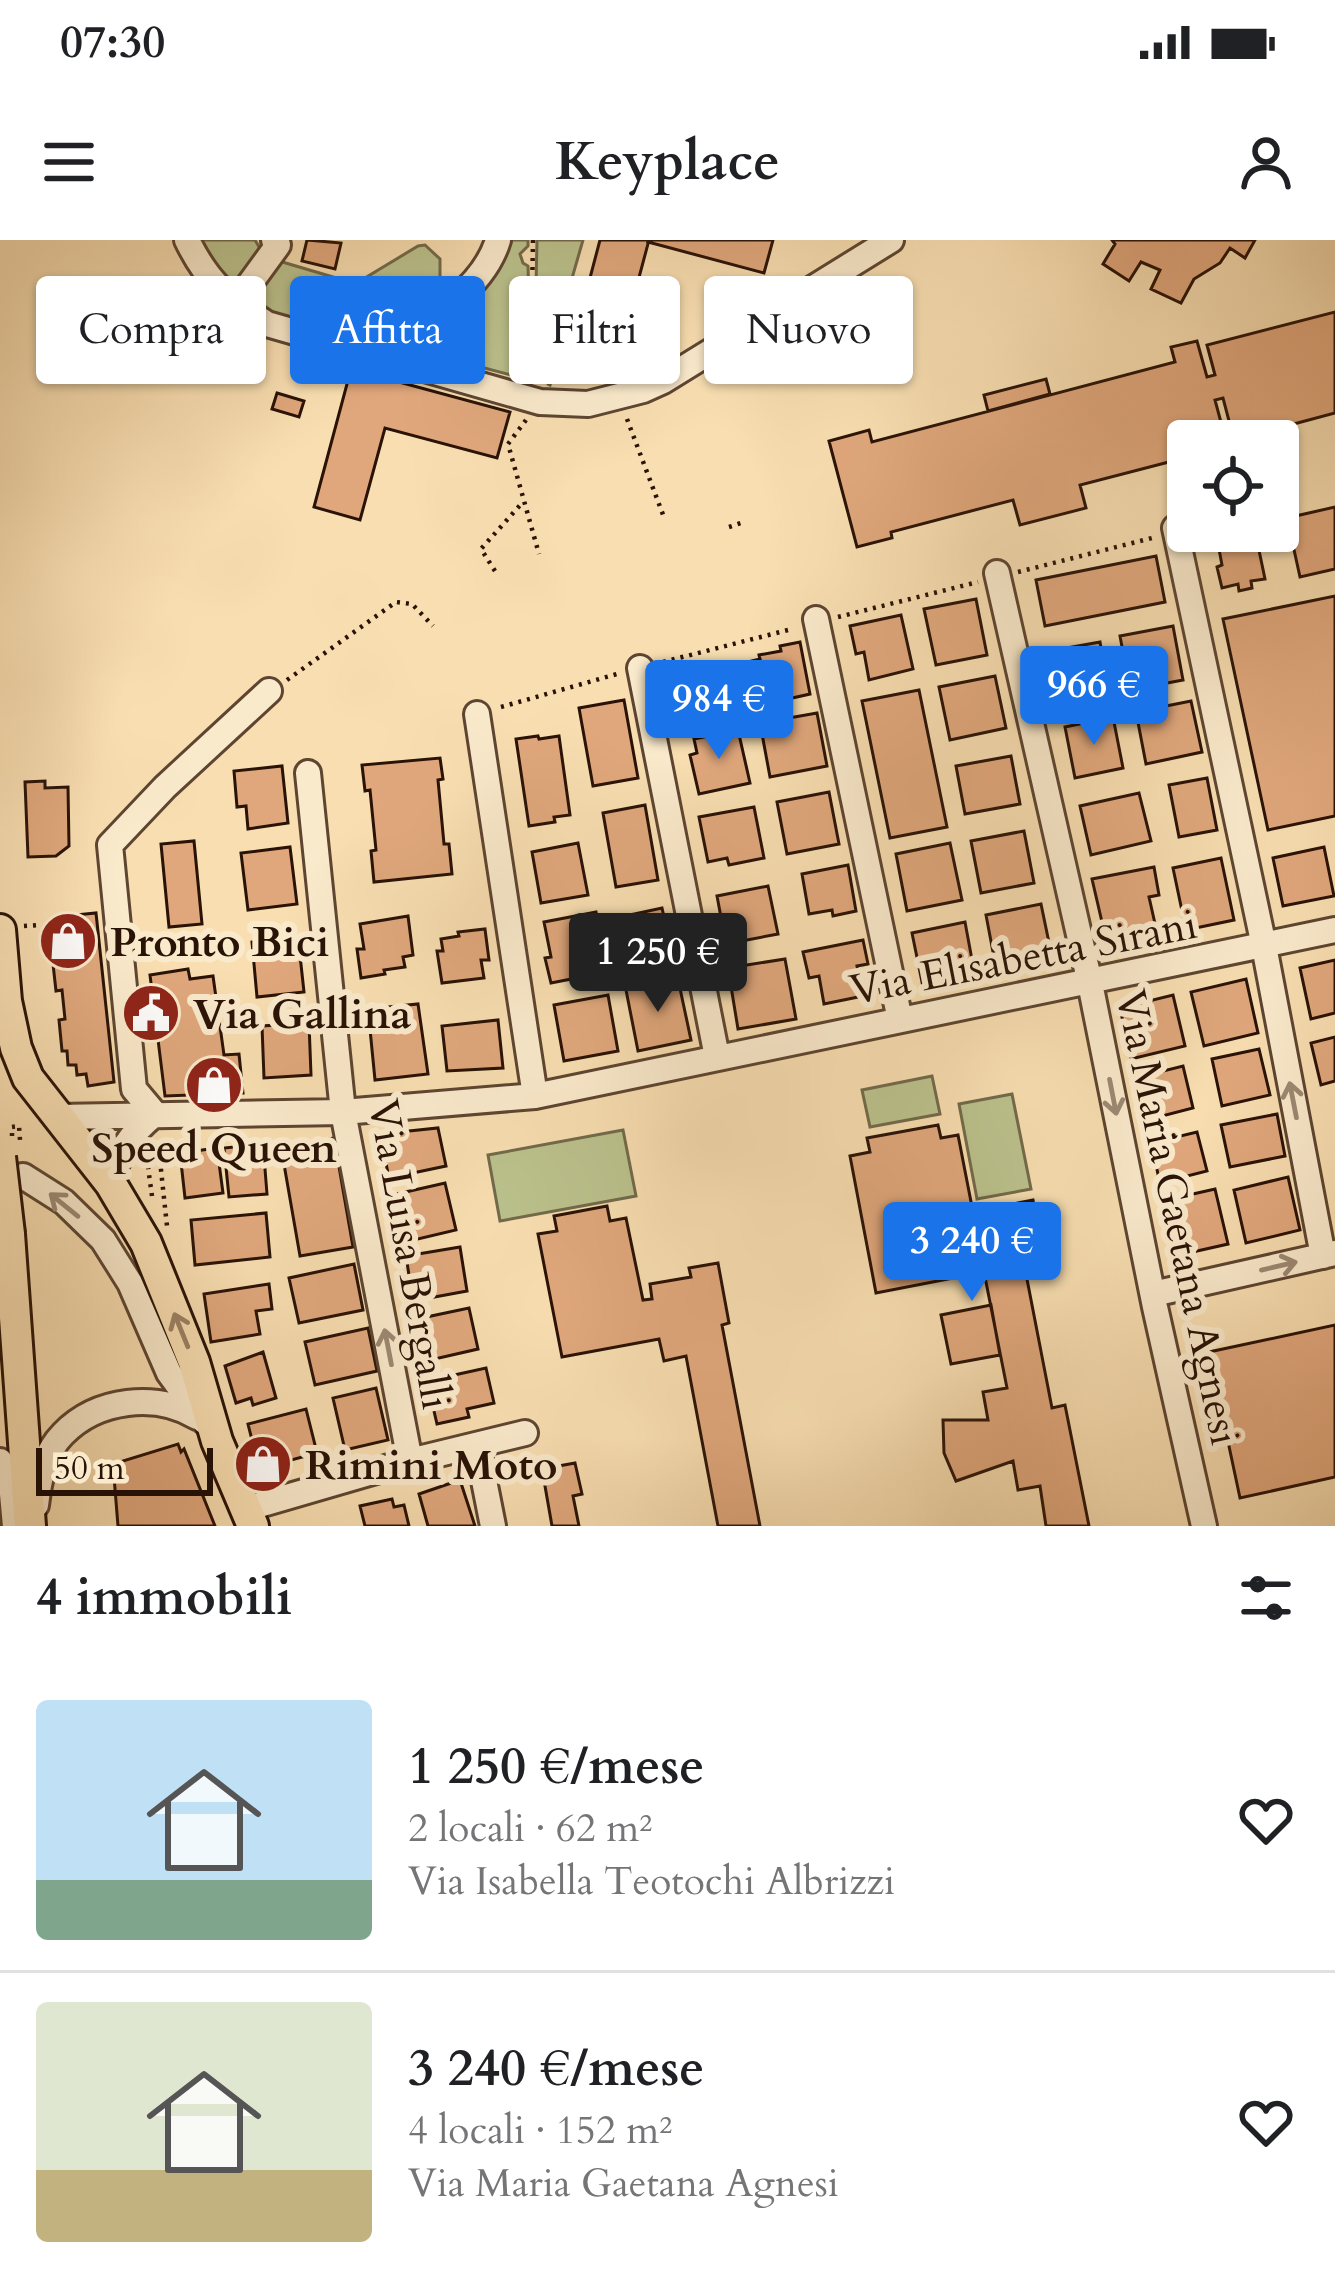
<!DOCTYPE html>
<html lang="it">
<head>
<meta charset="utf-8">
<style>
	:root { --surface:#fff; --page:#f6f6f6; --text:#202124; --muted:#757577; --line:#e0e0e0; --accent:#1a73e8 }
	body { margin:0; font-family:Cardo,serif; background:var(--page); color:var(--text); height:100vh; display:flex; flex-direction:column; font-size:45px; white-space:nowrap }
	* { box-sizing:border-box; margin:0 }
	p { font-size:39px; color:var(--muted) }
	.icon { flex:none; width:66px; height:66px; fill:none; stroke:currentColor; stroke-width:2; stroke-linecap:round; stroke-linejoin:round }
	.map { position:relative; height:1286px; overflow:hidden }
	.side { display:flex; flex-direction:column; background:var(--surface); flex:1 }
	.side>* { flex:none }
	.guide { position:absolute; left:36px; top:36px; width:1263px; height:108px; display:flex; gap:24px }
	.buttons { position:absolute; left:1167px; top:180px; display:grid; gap:24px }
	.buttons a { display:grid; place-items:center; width:132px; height:132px; border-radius:12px; background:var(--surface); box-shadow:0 3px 9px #0004; font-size:60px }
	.scale { position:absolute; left:36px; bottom:30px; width:177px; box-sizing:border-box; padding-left:12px; border:6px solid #291206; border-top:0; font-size:33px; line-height:42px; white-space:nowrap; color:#291206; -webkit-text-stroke:9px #faeacc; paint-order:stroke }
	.price { position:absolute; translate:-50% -102px; padding:0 27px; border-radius:12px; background:var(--accent); color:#fff; font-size:39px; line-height:78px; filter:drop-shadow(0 3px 6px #0008) }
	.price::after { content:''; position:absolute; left:50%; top:72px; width:36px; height:27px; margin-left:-18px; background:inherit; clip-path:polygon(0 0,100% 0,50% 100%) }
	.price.selected { background:#222; color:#fff }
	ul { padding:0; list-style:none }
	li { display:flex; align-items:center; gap:36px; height:300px; padding:0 36px }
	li+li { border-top:3px solid var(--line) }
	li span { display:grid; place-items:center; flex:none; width:336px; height:240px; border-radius:12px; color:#555 }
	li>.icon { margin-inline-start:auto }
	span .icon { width:144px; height:144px; fill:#fffc; stroke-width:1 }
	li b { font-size:51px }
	h2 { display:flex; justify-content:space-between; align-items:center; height:144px; padding:0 36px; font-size:51px }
	.tag { padding:0 42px; border-radius:12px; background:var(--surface); box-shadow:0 3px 9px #0004; font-size:42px; line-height:108px }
	.tag.selected { background:var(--accent); color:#fff }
	.status { display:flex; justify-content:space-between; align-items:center; height:84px; padding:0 60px; background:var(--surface); direction:ltr }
	.status svg { height:33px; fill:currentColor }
	header { display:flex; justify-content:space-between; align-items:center; height:156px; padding:0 36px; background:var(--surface); font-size:54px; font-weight:700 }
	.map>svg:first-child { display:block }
	.green { fill:#bbc28d; stroke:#726a4a; stroke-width:3 }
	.building { fill:#e0a77c; stroke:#291206; stroke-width:3 }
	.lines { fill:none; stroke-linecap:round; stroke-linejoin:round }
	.minor-casing { stroke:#5d4531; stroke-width:30 }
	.major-casing { stroke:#291206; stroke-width:36 }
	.path { stroke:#291206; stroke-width:4.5; stroke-dasharray:3 6; stroke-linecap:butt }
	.minor { stroke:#faeacc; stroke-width:24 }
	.major { stroke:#f8deb1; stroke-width:30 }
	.major-bridge-casing { stroke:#291206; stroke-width:36; stroke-linecap:butt }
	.major-bridge { stroke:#f8deb1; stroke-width:30 }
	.oneway { stroke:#9c8973 }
	.oneway2 { stroke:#9b8264 }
	.labels { text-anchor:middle; stroke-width:12; stroke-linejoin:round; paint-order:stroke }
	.poi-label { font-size:42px; font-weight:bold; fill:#291206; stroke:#faeacc; text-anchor:start }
	.street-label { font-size:42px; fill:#291206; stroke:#faeacc }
</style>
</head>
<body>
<div class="status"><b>07:30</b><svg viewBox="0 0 49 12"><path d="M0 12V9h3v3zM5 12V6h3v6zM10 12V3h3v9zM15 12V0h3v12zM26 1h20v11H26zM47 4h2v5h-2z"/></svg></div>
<header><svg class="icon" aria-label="menu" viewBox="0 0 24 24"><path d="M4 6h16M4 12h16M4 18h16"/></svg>Keyplace<svg class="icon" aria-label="person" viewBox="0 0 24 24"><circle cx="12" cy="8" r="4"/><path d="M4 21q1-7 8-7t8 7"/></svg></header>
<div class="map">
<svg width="1335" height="1286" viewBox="0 0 1335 1286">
	<rect width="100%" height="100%" fill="#f8deb1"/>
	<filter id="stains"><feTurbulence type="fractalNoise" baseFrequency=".00167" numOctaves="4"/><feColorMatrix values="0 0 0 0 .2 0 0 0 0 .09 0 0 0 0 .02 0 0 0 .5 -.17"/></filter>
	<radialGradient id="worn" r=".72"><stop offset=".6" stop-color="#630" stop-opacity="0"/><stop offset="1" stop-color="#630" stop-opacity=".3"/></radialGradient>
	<path class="green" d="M194 0H255L262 12 234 49Z
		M512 0H528V6L520 14 523 23 528 26 530 90 523 100 526 107 535 113 538 137 534 141 473 125 452 110 446 114C443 83 463 71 481 49 493 33 503 18 512 0Z
		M537 0H583L566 59 569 61 558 102 563 104 550 145 548 144 539 68 544 58 536 45Z
		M425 5 440 19V57L402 78 370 86 363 45 365 38 418 6Z
		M279 21 343 40 349 89 334 93 264 74 262 45Z
		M932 836 940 874 870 887 862 850Z
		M1012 854 1031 949 977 959 959 864Z
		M623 890 636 956 500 981 488 915Z"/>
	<path class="building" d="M307 0 341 3 335 29 302 21Z
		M600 0H649L629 75 612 70 610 79 581 72Z
		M649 0H773L764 33 648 2Z
		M1112 0H1255L1245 18 1230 8 1220 23 1194 39 1181 63 1151 49 1160 30 1141 22 1129 41 1103 24 1115 4Z
		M1335 72V173L1234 200 1223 158 1215 160 1226 201H1188V217L1080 245 1086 268 1020 285 1013 260 891 292 892 298 857 307 829 201 869 190 872 202 1175 122 1171 107 1197 101 1207 137 1215 135 1207 105Z
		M351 129 510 172 497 218 385 188 360 280 314 267Z
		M1046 139 1050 154 988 171 984 155Z
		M277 153 304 161 299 177 272 169Z
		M1335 267V329L1300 337 1287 278Z
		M1256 296 1265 339 1251 341 1252 348 1239 351 1238 344 1222 348 1217 327 1222 325 1218 304Z
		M1156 316 1165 362 1045 386 1036 340Z
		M1335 356V576L1268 590 1223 379Z
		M976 359 987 415 936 425 924 369Z
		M901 375 913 429 869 440 864 412 856 414 850 386Z
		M1173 386 1183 440 1130 450 1120 396Z
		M800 402 810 454 779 461 777 456 759 460 756 448 749 449 743 423 760 419 759 415 781 411 780 406Z
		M1100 402 1109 456 1059 464 1050 411Z
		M723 425 733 468 682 479 673 438 701 433V428Z
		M995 436 1006 488 950 500 939 447Z
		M919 450 947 587 890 598 862 461Z
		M624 460 638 538 593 546 579 468Z
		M1191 461 1202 512 1146 524 1136 472Z
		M817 473 827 526 770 537 760 483Z
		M1113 477 1123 528 1075 538 1065 487Z
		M738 490 750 543 699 554 690 515 697 513 694 499Z
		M538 496 539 499 559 496 570 575 554 577 555 582 529 586 516 499Z
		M1011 516 1020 564 965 574 956 526Z
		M440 518 443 539 438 540 444 604H449L452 634 374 642 371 611 376 610 370 550 365 551 362 525Z
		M282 526 288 583 248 589 246 566 237 567 234 531Z
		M1207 538 1217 590 1179 597 1169 545Z
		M45 541V548L68 547 69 606 56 616 28 617 25 542Z
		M829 552 839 604 787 614 777 562Z
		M1139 553 1151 601 1091 615 1080 566Z
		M645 565 658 640 616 647 603 573Z
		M754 567 764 618 729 625 727 618 708 622 699 577Z
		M1024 591 1034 643 981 653 971 601Z
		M194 601 202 684 169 687 161 604Z
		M578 603 588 655 541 663 532 612Z
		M950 603 962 660 907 671 896 614Z
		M290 607 297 664 248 670 241 613Z
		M1324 607 1334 656 1283 666 1273 618Z
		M1221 618 1234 680 1186 690 1173 628Z
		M848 625 856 671 833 676 832 670 809 674 802 634Z
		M1154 627 1159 655 1149 657 1158 697 1108 708 1092 639Z
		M768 646 778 694 726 704 717 656Z
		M1041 664 1053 722 997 733 986 675Z
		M662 668 673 717 649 722 648 717 625 722 616 678Z
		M596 672 607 732 551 743 545 718 551 717 544 682Z
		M96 673 114 842 88 846 86 834 77 835 76 825H68L67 811H62L59 780 65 779 62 750 56 751 52 715H56L54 694 67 693 66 684 76 683 75 675Z
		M408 676 413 715 403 717 405 727 384 730 385 734 361 738 357 709H364L360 684Z
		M965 682 975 736 923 747 912 693Z
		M485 689 489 720H481L484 738 442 743 437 711H443L441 699 459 696 458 692Z
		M298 697 304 752 257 757 252 702Z
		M863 700 868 724 857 726 863 756 824 764 819 736 809 738 803 712Z
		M785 719 796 779 738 789 728 728Z
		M1335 720V773L1311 779 1300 728Z
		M188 729 190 739 213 736 224 815 239 814 243 853 165 856 150 735Z
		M678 739 691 800 638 811 626 750Z
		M1246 739 1258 793 1204 806 1191 752Z
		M608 755 618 811 564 821 554 765Z
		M1173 755 1185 806 1131 819 1120 768Z
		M418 764 428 834 375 840 368 769Z
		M498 780 503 828 447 831 442 786Z
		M309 783 311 835 264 838 262 786Z
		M1335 797V841L1321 845 1311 803Z
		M1259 809 1270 855 1222 866 1212 819Z
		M1183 826 1193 868 1147 880 1139 842 1152 840 1151 834Z
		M1277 874 1285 916 1230 927 1221 885Z
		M938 885 941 898 958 895 973 972 1033 960 1039 994 1019 998 1052 1168 1065 1165 1089 1286H1046L1040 1246 1018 1250 1013 1221 956 1241 944 1213 943 1180H988L983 1152 1007 1148 984 1032 876 1053 850 916 870 912 867 898Z
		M438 888 446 926 389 938 380 894Z
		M1197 892 1207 931 1160 943 1151 903Z
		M334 898 353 1007 300 1016 281 907Z
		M263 904 267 954 229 957 224 908Z
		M217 908 223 953 185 958 180 913Z
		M1288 937 1300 990 1246 1003 1234 950Z
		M445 943 456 990 401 1003 394 976 401 974 397 954Z
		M1215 949 1228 1004 1175 1016 1162 961Z
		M607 966 610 981 626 978 643 1060 652 1059 650 1044 691 1037 689 1028 718 1023 729 1083 722 1085 760 1286H718L686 1116 664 1121 659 1099 562 1117 538 994 557 991 554 976Z
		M266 973 270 1017 195 1025 191 980Z
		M460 1007 467 1051 413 1061 406 1016Z
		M354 1024 363 1070 299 1083 289 1038Z
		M269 1044 272 1069 256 1071 260 1094 211 1102 204 1054Z
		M991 1065 1000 1115 951 1124 941 1075Z
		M469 1068 478 1109 426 1121 417 1079Z
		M1335 1085V1237L1240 1258 1209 1112Z
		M368 1088 377 1131 315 1145 305 1102Z
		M263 1112 276 1158 253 1165 251 1158 236 1163 225 1126Z
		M486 1128 494 1163 467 1169 469 1177 437 1184 427 1141Z
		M376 1148 388 1200 345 1210 333 1158Z
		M306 1169 317 1213 266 1227 262 1211 255 1212 248 1184Z
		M178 1204 181 1212 184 1209 215 1286H118L113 1224Z
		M575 1223 582 1254 573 1256 579 1286H552L542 1229Z
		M460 1240 475 1286H428L419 1254Z
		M392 1259 394 1267 404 1265 409 1286H365L360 1266Z"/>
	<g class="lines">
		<defs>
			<path id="minor" d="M187 0C208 43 227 58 267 84L540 162 588 164 643 150 663 141 891 0
				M235 64 278 5 274 0
				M374 114C418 86 482 54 498 0
				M1175 288 1264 706 1323 1016
				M997 333 1090 743 1155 1067 1204 1286
				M816 379 900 780
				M640 428 717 817
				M477 474 535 856
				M308 533 343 872 410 1221
				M155 874 134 849 110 605 165 547 269 451
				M57 877 343 872 535 856 1335 690
				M23 936 64 962 103 1000 130 1043 169 1133 204 1181
				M111 944C118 912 129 895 155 874
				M1153 1054 1335 1013
				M477 1205 493 1286
				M0 1221 11 1243 15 1286
				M36 1265C39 1240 44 1213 63 1194 97 1159 156 1152 197 1177
				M245 1269 410 1221 525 1193"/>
			<path id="major" d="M0 690 6 761 16 808 28 838 111 944 146 1003 194 1122 217 1201 253 1286
				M9 994 30 1286"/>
		</defs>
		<use href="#minor" class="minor-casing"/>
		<use href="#major" class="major-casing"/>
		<path class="path" d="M533 0 532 57 538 138
			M627 179 665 280
			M526 180 508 204 539 314
			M729 287 744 282
			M495 331 481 309 522 263
			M1018 332 1152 298
			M838 377 978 342
			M663 422 792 389
			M287 440 396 362 412 364 433 386
			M501 467 617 434
			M24 686 39 685
			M12 896V887L19 886 20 900
			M158 902 167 986
			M152 956 147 920 160 919"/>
		<use href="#minor" class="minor"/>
		<use href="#major" class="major"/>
		<defs>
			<path id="major-bridge" d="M0 917 9 994"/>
		</defs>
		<use href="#major-bridge" class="major-bridge-casing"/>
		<use href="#major-bridge" class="major-bridge"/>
	</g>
	<defs><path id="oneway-shaft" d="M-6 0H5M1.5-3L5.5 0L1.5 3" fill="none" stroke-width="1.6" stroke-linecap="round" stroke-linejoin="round" transform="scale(3)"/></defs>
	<g class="oneway">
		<use href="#oneway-shaft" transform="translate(1113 857) rotate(79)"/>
		<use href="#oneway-shaft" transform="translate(1293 860) rotate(-101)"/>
		<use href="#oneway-shaft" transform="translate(64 965) rotate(-141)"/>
		<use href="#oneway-shaft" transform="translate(1279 1026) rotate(-13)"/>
		<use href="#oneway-shaft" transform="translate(388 1107) rotate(-101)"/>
	</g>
	<use class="oneway2" href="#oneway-shaft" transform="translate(181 1090) rotate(-112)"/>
	<defs>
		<symbol id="shop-disc" viewBox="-11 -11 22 22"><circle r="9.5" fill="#8f2418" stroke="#faeacc"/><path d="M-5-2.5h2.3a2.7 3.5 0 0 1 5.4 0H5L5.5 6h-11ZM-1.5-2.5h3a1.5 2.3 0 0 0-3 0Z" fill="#fff"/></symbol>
		<symbol id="civic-disc" viewBox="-11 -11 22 22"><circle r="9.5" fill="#8f2418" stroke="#faeacc"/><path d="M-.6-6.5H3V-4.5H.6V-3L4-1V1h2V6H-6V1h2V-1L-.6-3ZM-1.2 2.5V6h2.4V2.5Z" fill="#fff"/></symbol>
	</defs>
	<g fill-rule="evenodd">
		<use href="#shop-disc" x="35" y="668" width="66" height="66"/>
		<use href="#civic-disc" x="118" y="740" width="66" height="66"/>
		<use href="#shop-disc" x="181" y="812" width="66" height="66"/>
		<use href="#shop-disc" x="230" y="1191" width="66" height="66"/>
	</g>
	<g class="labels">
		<g class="poi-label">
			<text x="110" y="716">Pronto Bici</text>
			<text x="193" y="788">Via Gallina</text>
			<text x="214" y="922" text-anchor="middle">Speed Queen</text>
			<text x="305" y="1239">Rimini Moto</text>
		</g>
		<g class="street-label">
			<text transform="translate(1023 716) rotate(-11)" y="15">Via Elisabetta Sirani</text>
			<text transform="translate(1179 977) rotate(78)" y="15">Via Maria Gaetana Agnesi</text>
			<text transform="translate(411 1014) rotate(80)" y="15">Via Luisa Bergalli</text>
		</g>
	</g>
	<rect width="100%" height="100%" filter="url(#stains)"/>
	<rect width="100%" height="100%" fill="url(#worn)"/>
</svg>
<div class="buttons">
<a><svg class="icon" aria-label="locate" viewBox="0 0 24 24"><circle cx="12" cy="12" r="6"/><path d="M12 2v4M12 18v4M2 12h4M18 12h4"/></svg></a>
</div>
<div class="scale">50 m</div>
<b class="price" style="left:1094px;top:508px">966 €</b>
<b class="price" style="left:719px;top:522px">984 €</b>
<b class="price selected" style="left:658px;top:775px">1 250 €</b>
<b class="price" style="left:972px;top:1064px">3 240 €</b>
<div class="guide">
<a class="tag">Compra</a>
<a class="tag selected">Affitta</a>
<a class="tag">Filtri</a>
<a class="tag">Nuovo</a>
</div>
</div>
<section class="side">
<h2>4 immobili<svg class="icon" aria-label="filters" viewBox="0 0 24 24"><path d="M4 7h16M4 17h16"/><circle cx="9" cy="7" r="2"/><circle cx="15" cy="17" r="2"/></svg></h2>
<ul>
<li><span style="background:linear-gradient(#bfe0f5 75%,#7fa58c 0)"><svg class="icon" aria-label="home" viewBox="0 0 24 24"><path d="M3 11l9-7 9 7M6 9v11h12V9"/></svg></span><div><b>1 250 €/mese</b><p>2 locali · 62 m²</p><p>Via Isabella Teotochi Albrizzi</p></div><svg class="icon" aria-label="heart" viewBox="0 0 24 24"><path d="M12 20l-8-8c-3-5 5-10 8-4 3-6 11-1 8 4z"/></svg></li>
<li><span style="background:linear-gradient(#dfe7d0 70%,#c2b280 0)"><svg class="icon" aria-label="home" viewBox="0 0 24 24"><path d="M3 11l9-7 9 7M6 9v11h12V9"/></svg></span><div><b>3 240 €/mese</b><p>4 locali · 152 m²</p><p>Via Maria Gaetana Agnesi</p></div><svg class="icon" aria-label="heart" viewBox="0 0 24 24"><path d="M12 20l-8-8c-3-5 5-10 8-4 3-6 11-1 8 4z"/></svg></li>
</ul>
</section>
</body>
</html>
